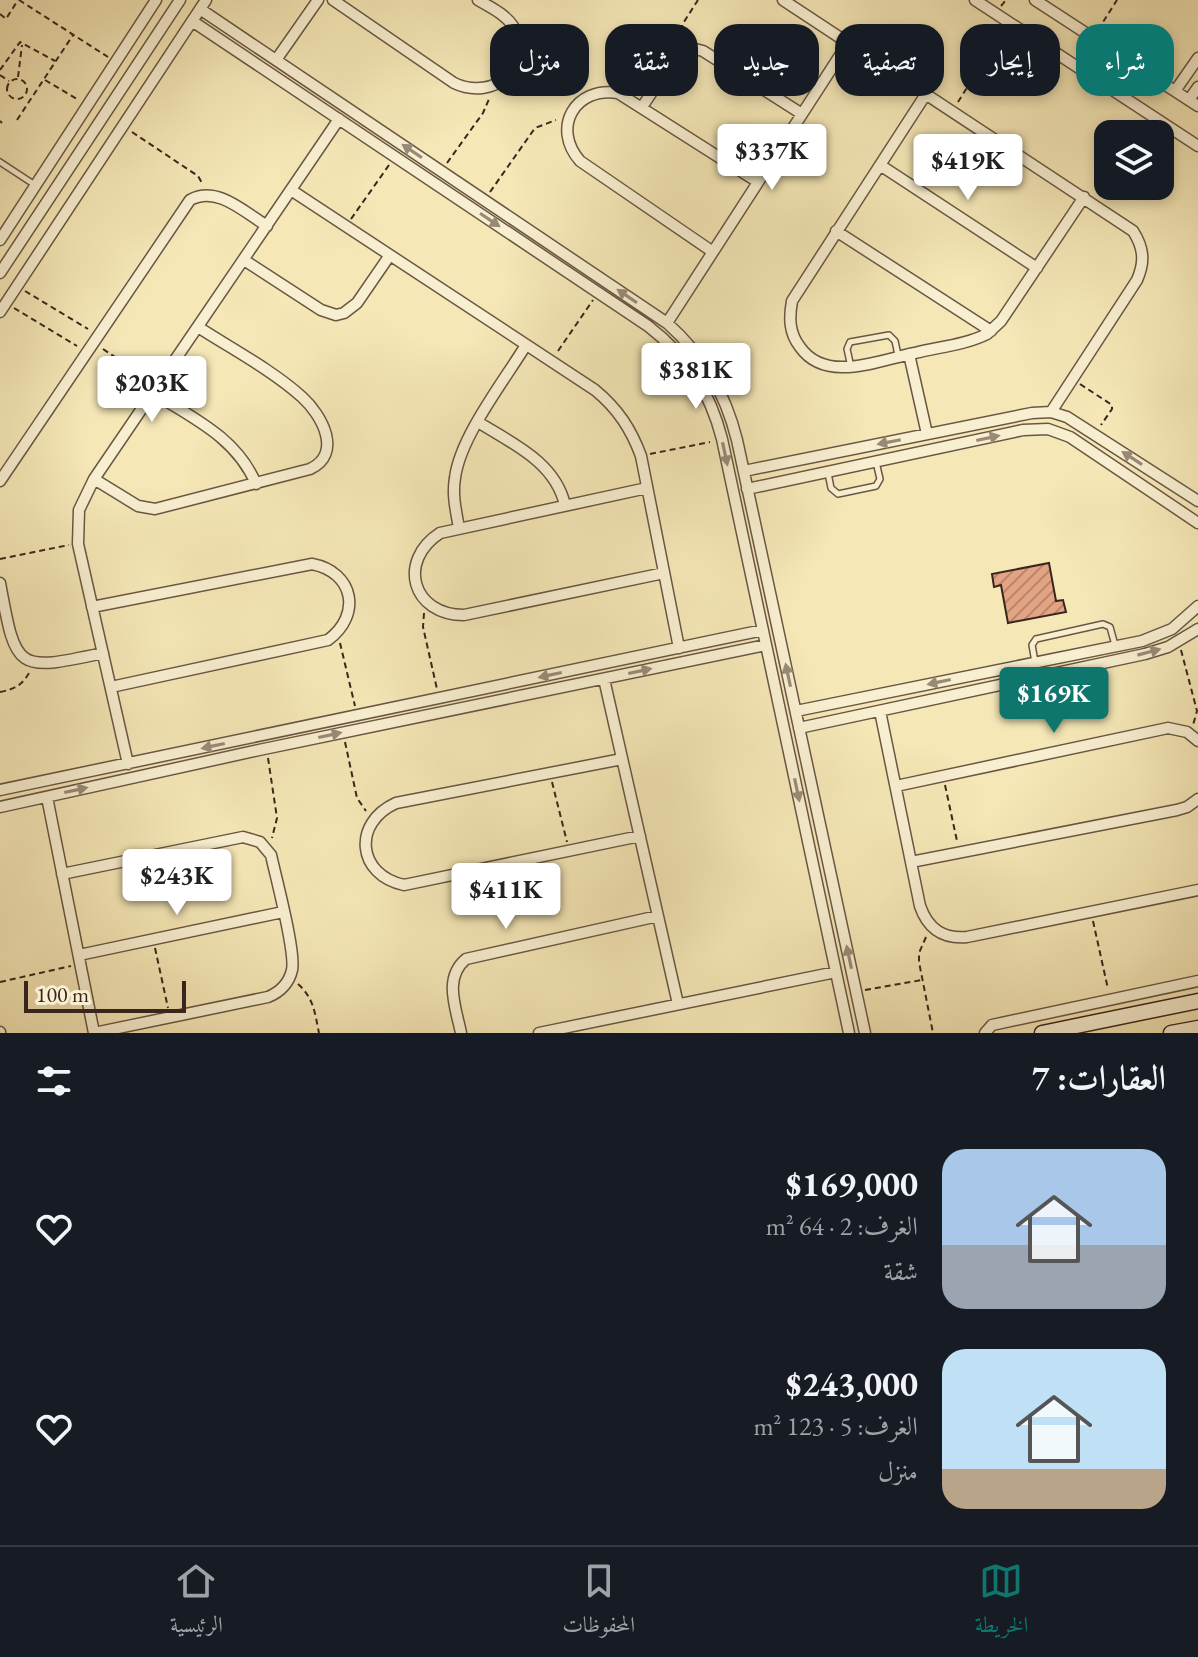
<!DOCTYPE html>
<html lang="ar">
<head>
<meta charset="utf-8">
<style>
	:root { --surface:#171b24; --page:#242831; --text:#f1f3f6; --muted:#9ea1a6; --line:#363941; --accent:#0f766e }
	body { margin:0; font-family:"EB Garamond",Amiri,serif; background:var(--page); color:var(--text); direction:rtl; height:100vh; display:flex; flex-direction:column; font-size:30px; white-space:nowrap }
	* { box-sizing:border-box; margin:0 }
	p { font-size:26px; color:var(--muted) }
	.icon { flex:none; width:44px; height:44px; fill:none; stroke:currentColor; stroke-width:2; stroke-linecap:round; stroke-linejoin:round }
	.map { position:relative; height:1033px; overflow:hidden; direction:ltr }
	.sheet { display:flex; flex-direction:column; background:var(--surface); flex:1 }
	.sheet>* { flex:none }
	.top-card { position:absolute; left:24px; top:24px; width:1150px; height:72px; direction:rtl; display:flex; gap:16px }
	.tools { position:absolute; left:1094px; top:120px; display:grid; gap:16px }
	.tools a { display:grid; place-items:center; width:80px; height:80px; border-radius:16px; background:var(--surface); box-shadow:0 4px 12px #0003; font-size:40px }
	.scale { position:absolute; left:24px; bottom:20px; width:162px; box-sizing:border-box; padding-left:8px; border:4px solid #3a251e; border-top:0; font-size:22px; line-height:28px; white-space:nowrap; color:#3a251e; -webkit-text-stroke:6px #f8efd0; paint-order:stroke }
	.price { position:absolute; translate:-50% -68px; padding:0 18px; border-radius:8px; background:#fff; color:#222; font-size:26px; line-height:52px; filter:drop-shadow(0 2px 4px #0008) }
	.price::after { content:''; position:absolute; left:50%; top:48px; width:24px; height:18px; margin-left:-12px; background:inherit; clip-path:polygon(0 0,100% 0,50% 100%) }
	.price.selected { background:var(--accent); color:#fff }
	ul { padding:0; list-style:none }
	li { display:flex; align-items:center; gap:24px; height:200px; padding:0 32px }
	li span { display:grid; place-items:center; flex:none; width:224px; height:160px; border-radius:24px; color:#555 }
	li>.icon { margin-inline-start:auto }
	span .icon { width:96px; height:96px; fill:#fffc; stroke-width:1 }
	li b { font-size:34px }
	h2 { display:flex; justify-content:space-between; align-items:center; height:96px; padding:0 32px; font-size:34px }
	.pill { padding:0 28px; border-radius:24px; background:var(--surface); box-shadow:0 4px 12px #0003; font-size:28px; line-height:72px }
	.pill.selected { background:var(--accent); color:#fff }
	.tab-bar { display:flex; justify-content:space-around; align-items:center; height:112px; border-top:2px solid var(--line); background:var(--surface); font-size:22px; color:var(--muted) }
	.tab-bar a { display:grid; justify-items:center; gap:4px }
	.tab-bar .selected { color:var(--accent) }
	.map>svg:first-child { display:block }
	.building { fill:url(#building-hatch); stroke:#3a251e; stroke-width:2 }
	.lines { fill:none; stroke-linecap:round; stroke-linejoin:round }
	.lane-casing { stroke:#695644; stroke-width:8 }
	.street-casing { stroke:#695644; stroke-width:13 }
	.secondary-casing { stroke:#3a251e; stroke-width:17 }
	.path { stroke:#3a251e; stroke-width:2; stroke-dasharray:6 4; stroke-linecap:butt }
	.lane { stroke:#f8efd0; stroke-width:5 }
	.street { stroke:#f8efd0; stroke-width:10 }
	.secondary { stroke:#f8efd0; stroke-width:14 }
	.oneway { fill:#998a77 }
</style>
</head>
<body>
<div class="map">
<svg width="1198" height="1033" viewBox="0 0 1198 1033">
	<defs>
		<pattern id="building-hatch" width="6" height="6" patternUnits="userSpaceOnUse" patternTransform="scale(2)"><rect width="6" height="6" fill="#e3a483"/><path d="M-1 1l2-2M0 6l6-6M5 7l2-2" fill="none" stroke="#b9856b"/></pattern>
	</defs>
	<rect width="100%" height="100%" fill="#f5e7b6"/>
	<filter id="stains"><feTurbulence type="fractalNoise" baseFrequency=".0025" numOctaves="4"/><feColorMatrix values="0 0 0 0 .2 0 0 0 0 .09 0 0 0 0 .02 0 0 0 .5 -.17"/></filter>
	<radialGradient id="worn" r=".72"><stop offset=".6" stop-color="#630" stop-opacity="0"/><stop offset="1" stop-color="#630" stop-opacity=".3"/></radialGradient>
	<path class="building" d="M1049 563 1056 601 1063 600 1066 612 1008 623 1001 585 994 587 992 574Z"/>
	<g class="lines">
		<defs>
			<path id="lane" d="M0 162 35 185
				M851 367 847 349 850 342 889 335 895 341 898 355
				M828 473 831 488 838 494 876 486 880 479 876 462
				M1035 662 1032 645 1036 639 1103 624 1110 627 1115 645"/>
			<path id="street" d="M333 0 454 83C494 102 537 66 513 26 505 14 490 7 478 0
				M783 0 1133 231C1144 248 1145 262 1137 280L1051 412
				M975 0 1198 146
				M1035 0 1198 106
				M200 9 667 323C703 355 725 392 737 440L865 1033
				M192 21 648 326C687 356 710 392 722 439L849 1033
				M276 60 318 0
				M1175 91 1198 58
				M926 94 792 301C789 318 789 333 800 347 826 384 879 360 915 353 938 347 965 345 987 334L1001 321 1084 197
				M1189 100 1198 87
				M642 107 676 56 691 48 703 51 802 114
				M880 165 1037 268
				M291 190 595 390C618 409 631 429 641 456L679 648
				M836 231 991 331
				M0 240 156 0
				M713 252 580 161C551 128 575 86 618 93L758 182
				M244 260 321 310 336 315 344 313 357 303 390 255
				M0 273 180 0
				M0 312 206 0
				M667 323 848 43
				M909 354 927 434
				M153 393C193 418 237 438 256 484
				M478 422C513 444 555 462 565 505
				M744 471 1032 413 1051 412 1067 417 1198 501
				M94 479 138 506 155 509 310 469C343 454 322 415 302 397 272 370 232 349 198 327
				M0 481 190 200C217 185 244 212 267 226
				M647 488 440 533C397 561 412 615 464 615L664 573
				M747 489 1023 430 1048 429 1070 437 1198 523
				M459 528C456 511 452 495 455 478 460 437 504 381 526 345
				M0 583C16 671 16 672 103 653
				M92 607 312 564C354 572 362 615 328 640L111 687
				M604 679 678 1004
				M796 711 1142 641 1172 629 1198 606
				M880 711 920 906C928 929 943 939 967 937L1198 890
				M799 728 1145 654 1168 647 1198 629
				M622 759 396 803C352 823 357 875 404 885L640 836
				M128 764 78 544 79 510 94 479 339 119
				M896 786 1168 728 1187 732 1198 741
				M0 790 763 630
				M47 797 94 1033
				M0 807 259 750 766 645
				M911 862 1177 810 1187 807 1198 799
				M62 874 243 837 260 842 271 855C276 878 296 952 292 970 289 983 280 992 268 997L94 1033
				M79 955 283 912
				M0 1032V1033
				M461 1033C456 1008 443 978 466 959L658 916
				M539 1033 836 972
				M985 1033 992 1025 1198 981"/>
			<path id="secondary" d="M1042 1033 1198 1001
				M1171 1033 1198 1028"/>
		</defs>
		<use href="#lane" class="lane-casing"/>
		<use href="#street" class="street-casing"/>
		<use href="#secondary" class="secondary-casing"/>
		<path class="path" d="M19 0 108 57
			M1001 6 1006 0
			M0 14 6 19 18 0
			M1098 30 1117 0
			M682 41V25L698 0
			M0 70 20 42 55 61
			M0 75 9 81
			M18 77 22 45
			M1111 78 1119 67
			M7 89a10 10 0 1 1 20 0a10 10 0 1 1-20 0Z
			M45 80 77 99
			M958 102 1003 30
			M17 120 73 35
			M0 121 2 123
			M132 132 198 176 203 185
			M447 163 483 113 489 99
			M490 192 535 128 556 120
			M351 219 389 165
			M25 291 88 329
			M14 308 77 346
			M103 349 148 379
			M558 351 593 300
			M1080 384 1112 405V409L1101 425
			M650 454 710 442
			M0 559 69 545
			M424 613 423 627 437 689
			M340 643 355 706
			M1181 650 1197 711 1193 725
			M0 692C15 689 23 685 30 671
			M345 742 357 798 366 811
			M268 758 277 818 272 838
			M552 782 567 842
			M945 785 957 841
			M1093 921 1108 989
			M926 937 919 953V962L933 1033
			M155 948 168 1008
			M0 982 71 966
			M298 984C314 998 315 1014 319 1033
			M865 990 922 980"/>
		<use href="#lane" class="lane"/>
		<use href="#street" class="street"/>
		<use href="#secondary" class="secondary"/>
	</g>
	<defs><path id="oneway-solid" d="M-6-.8H1V-3.2L6.5 0L1 3.2V.8H-6Z" transform="scale(2)"/></defs>
	<g class="oneway">
		<use href="#oneway-solid" transform="translate(412 151) rotate(-146)"/>
		<use href="#oneway-solid" transform="translate(490 220) rotate(34)"/>
		<use href="#oneway-solid" transform="translate(627 296) rotate(-146)"/>
		<use href="#oneway-solid" transform="translate(988 438) rotate(-12)"/>
		<use href="#oneway-solid" transform="translate(889 442) rotate(169)"/>
		<use href="#oneway-solid" transform="translate(725 454) rotate(78)"/>
		<use href="#oneway-solid" transform="translate(1132 458) rotate(-147)"/>
		<use href="#oneway-solid" transform="translate(1149 652) rotate(-15)"/>
		<use href="#oneway-solid" transform="translate(640 671) rotate(-12)"/>
		<use href="#oneway-solid" transform="translate(550 675) rotate(168)"/>
		<use href="#oneway-solid" transform="translate(788 675) rotate(-102)"/>
		<use href="#oneway-solid" transform="translate(939 682) rotate(168)"/>
		<use href="#oneway-solid" transform="translate(330 735) rotate(-12)"/>
		<use href="#oneway-solid" transform="translate(213 746) rotate(168)"/>
		<use href="#oneway-solid" transform="translate(76 790) rotate(-12)"/>
		<use href="#oneway-solid" transform="translate(797 790) rotate(78)"/>
		<use href="#oneway-solid" transform="translate(849 957) rotate(-102)"/>
	</g>
	<rect width="100%" height="100%" filter="url(#stains)"/>
	<rect width="100%" height="100%" fill="url(#worn)"/>
</svg>
<div class="tools">
<a><svg class="icon" aria-label="layers" viewBox="0 0 24 24"><path d="M12 4l9 5-9 5-9-5zM3 14l9 5 9-5"/></svg></a>
</div>
<div class="scale">100 m</div>
<b class="price" style="left:772px;top:192px">$337K</b>
<b class="price" style="left:968px;top:202px">$419K</b>
<b class="price" style="left:696px;top:411px">$381K</b>
<b class="price" style="left:152px;top:424px">$203K</b>
<b class="price selected" style="left:1054px;top:735px">$169K</b>
<b class="price" style="left:177px;top:917px">$243K</b>
<b class="price" style="left:506px;top:931px">$411K</b>
<div class="top-card">
<a class="pill selected">شراء</a>
<a class="pill">إيجار</a>
<a class="pill">تصفية</a>
<a class="pill">جديد</a>
<a class="pill">شقة</a>
<a class="pill">منزل</a>
</div>
</div>
<section class="sheet">
<h2>العقارات: 7<svg class="icon" aria-label="filters" viewBox="0 0 24 24"><path d="M4 7h16M4 17h16"/><circle cx="9" cy="7" r="2"/><circle cx="15" cy="17" r="2"/></svg></h2>
<ul>
<li><span style="background:linear-gradient(#a9c7e8 60%,#9aa5b1 0)"><svg class="icon" aria-label="home" viewBox="0 0 24 24"><path d="M3 11l9-7 9 7M6 9v11h12V9"/></svg></span><div><b>$169,000</b><p>الغرف: 2 · 64 m²</p><p>شقة</p></div><svg class="icon" aria-label="heart" viewBox="0 0 24 24"><path d="M12 20l-8-8c-3-5 5-10 8-4 3-6 11-1 8 4z"/></svg></li>
<li><span style="background:linear-gradient(#bfe0f5 75%,#b9a48a 0)"><svg class="icon" aria-label="home" viewBox="0 0 24 24"><path d="M3 11l9-7 9 7M6 9v11h12V9"/></svg></span><div><b>$243,000</b><p>الغرف: 5 · 123 m²</p><p>منزل</p></div><svg class="icon" aria-label="heart" viewBox="0 0 24 24"><path d="M12 20l-8-8c-3-5 5-10 8-4 3-6 11-1 8 4z"/></svg></li>
</ul>
</section>
<nav class="tab-bar">
<a class="selected"><svg class="icon" aria-label="map" viewBox="0 0 24 24"><path d="M3 6l6-2 6 2 6-2v14l-6 2-6-2-6 2zM9 4v14M15 6v14"/></svg>الخريطة</a>
<a><svg class="icon" aria-label="saved" viewBox="0 0 24 24"><path d="M7 4h10v16l-5-4-5 4z"/></svg>المحفوظات</a>
<a><svg class="icon" aria-label="home" viewBox="0 0 24 24"><path d="M3 11l9-7 9 7M6 9v11h12V9"/></svg>الرئيسية</a>
</nav>
</body>
</html>
